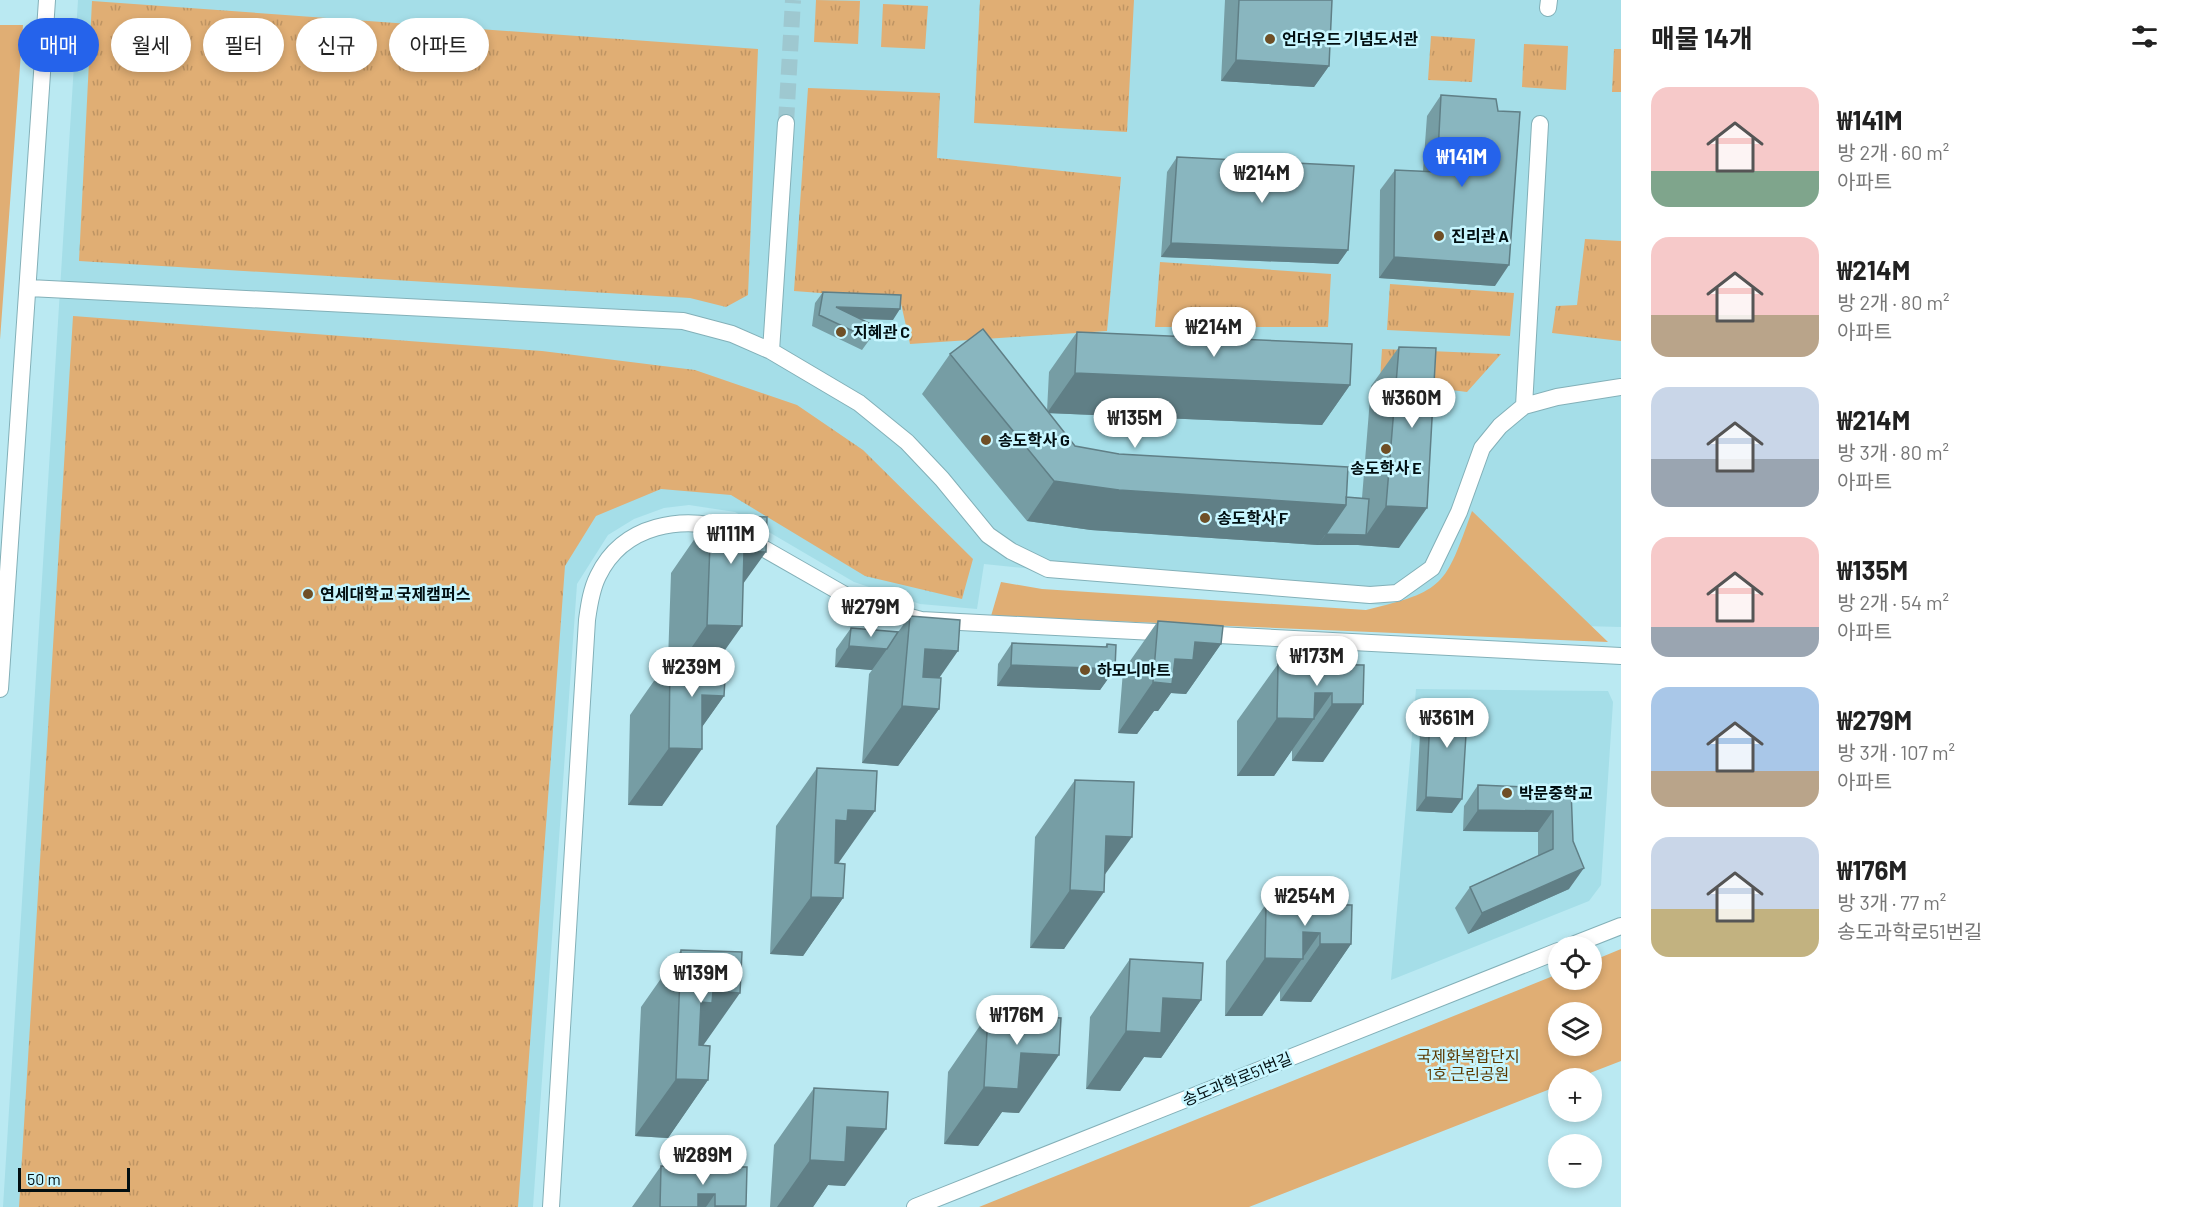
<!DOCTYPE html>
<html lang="ko">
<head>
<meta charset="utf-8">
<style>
	:root { --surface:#fff; --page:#f6f6f6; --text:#222; --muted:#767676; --accent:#2563eb }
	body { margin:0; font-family:Barlow,"Noto Sans KR",sans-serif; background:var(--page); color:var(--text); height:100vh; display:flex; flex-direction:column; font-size:22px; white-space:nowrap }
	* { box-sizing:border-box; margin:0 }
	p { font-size:20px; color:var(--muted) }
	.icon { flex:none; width:33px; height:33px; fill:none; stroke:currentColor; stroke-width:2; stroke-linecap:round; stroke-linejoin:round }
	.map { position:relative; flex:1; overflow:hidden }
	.details { display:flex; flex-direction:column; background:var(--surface); width:570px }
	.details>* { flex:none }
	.guide { position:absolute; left:18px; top:18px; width:570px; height:54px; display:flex; gap:12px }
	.fabs { position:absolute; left:1548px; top:936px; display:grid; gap:12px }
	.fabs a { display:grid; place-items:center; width:54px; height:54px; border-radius:50%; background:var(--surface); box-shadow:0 3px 9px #0003; font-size:30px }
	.scale { position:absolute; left:18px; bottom:15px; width:112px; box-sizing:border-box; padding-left:6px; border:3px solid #010e11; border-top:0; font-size:16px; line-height:21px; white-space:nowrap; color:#010e11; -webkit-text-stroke:4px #c7f6ff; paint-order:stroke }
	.price { position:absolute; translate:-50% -51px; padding:0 14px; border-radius:21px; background:#fff; color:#222; font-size:20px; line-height:39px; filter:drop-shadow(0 2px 3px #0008) }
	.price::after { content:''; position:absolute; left:50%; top:36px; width:18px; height:14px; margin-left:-9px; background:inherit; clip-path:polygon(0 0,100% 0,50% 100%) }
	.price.on { background:var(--accent); color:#fff }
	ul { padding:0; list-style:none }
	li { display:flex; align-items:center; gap:18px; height:150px; padding:0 30px }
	li span { display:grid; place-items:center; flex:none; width:168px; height:120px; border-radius:18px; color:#555 }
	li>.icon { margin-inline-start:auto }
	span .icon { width:72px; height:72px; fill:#fffc; stroke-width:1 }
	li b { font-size:26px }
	h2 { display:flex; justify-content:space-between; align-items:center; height:72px; padding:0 30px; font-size:26px }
	.pill { padding:0 21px; border-radius:27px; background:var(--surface); box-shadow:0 3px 9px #0003; font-size:21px; line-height:54px }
	.pill.on { background:var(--accent); color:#fff }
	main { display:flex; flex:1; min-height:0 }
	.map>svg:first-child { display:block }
	.built { fill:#a5dee8 }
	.grass { fill:url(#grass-tufts) }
	.green { fill:#e0ae74; fill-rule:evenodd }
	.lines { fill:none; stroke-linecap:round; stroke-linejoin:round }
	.minor-tunnel { stroke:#9ec8d0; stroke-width:16; stroke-dasharray:16 8; stroke-linecap:butt }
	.minor-casing { stroke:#83b0b8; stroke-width:18 }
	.minor { stroke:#fff; stroke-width:16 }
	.wall { fill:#769da4 }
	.shaded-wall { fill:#607f86 }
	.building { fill:#89b6bf; stroke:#607f86; stroke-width:1.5 }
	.poi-dot { fill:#6f4f26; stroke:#c7f6ff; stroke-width:2 }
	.labels { text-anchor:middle; stroke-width:5; stroke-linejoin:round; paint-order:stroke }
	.poi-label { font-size:16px; font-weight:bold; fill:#010e11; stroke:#c7f6ff; text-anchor:start }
	.park-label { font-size:16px; fill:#5b3800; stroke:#c7f6ff }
	.street-label { font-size:16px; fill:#010e11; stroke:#c7f6ff }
</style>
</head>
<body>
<main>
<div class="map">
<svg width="1621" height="1207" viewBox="0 0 1621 1207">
	<defs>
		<pattern id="grass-tufts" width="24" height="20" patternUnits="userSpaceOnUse" patternTransform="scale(1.5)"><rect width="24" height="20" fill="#e0ae74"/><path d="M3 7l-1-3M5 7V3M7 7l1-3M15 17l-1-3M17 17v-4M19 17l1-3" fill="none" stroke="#be9463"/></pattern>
	</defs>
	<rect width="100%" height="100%" fill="#bae9f2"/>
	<path class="built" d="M78 0H1621V627L1582 626 984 564 977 609 920 604 854 582 735 512 689 505 664 508 634 519 608 535 577 584 533 1207H3Z
		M1416 689 1608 691 1613 702 1601 885 1589 901 1391 980Z"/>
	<path class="grass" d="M816 0 860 1 858 44 814 42Z
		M980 0H1134L1127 132 974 123Z
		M92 1 758 49 748 295 726 307 690 298 79 261Z
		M883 4 928 6 925 49 881 47Z
		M1431 36 1475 39 1472 82 1428 80Z
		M1524 44 1568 46 1566 90 1522 87Z
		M1614 49H1621V92H1612Z
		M808 88 940 93 937 158 1121 177 1107 331 910 344 900 299 794 291Z
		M1585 239 1621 241V341L1552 333 1556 306 1577 305Z
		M1160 262 1331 274 1328 327H1155Z
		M1390 284 1514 293 1510 336 1387 330Z
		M73 316 542 351 695 370 797 405 863 450 973 559 962 599 865 576 731 495 661 489 596 516 565 566 518 1207H19Z
		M1382 349 1501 354 1467 392 1380 381Z"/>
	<path class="green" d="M0 25H23L0 340Z
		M1472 511 1608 642 991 616 1001 582 1042 589 1366 610C1445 591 1445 586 1472 511Z
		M1621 949V1061L1577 1078H1558V1086L1249 1207H979L1558 974V980H1592V961ZM1592 1012V1046H1558V1012Z"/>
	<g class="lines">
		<path class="minor-tunnel" d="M786 123 793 0"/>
		<defs>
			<path id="minor" d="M1548 8 1549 0
				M29 288 683 321 732 334 771 351 859 403 907 442 942 479 988 535 1011 551 1048 569 1370 595 1397 593 1432 568 1459 512 1482 448 1500 426 1524 406 1557 397 1621 387
				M771 351 786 123
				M1524 406 1540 124
				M1199 634 1621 656
				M0 689 47 0
				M1570 946 1621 926
				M551 1207 587 620C589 606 591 590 598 576 623 524 683 514 733 531L859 603 921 620 1174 633
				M915 1207 1558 951"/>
		</defs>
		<use href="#minor" class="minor-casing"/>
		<use href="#minor" class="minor"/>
	</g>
	<path class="wall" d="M1225 0H1332L1329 66 1314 87 1221 81Z
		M1441 95 1495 286 1379 278 1380 190 1395 170 1423 171 1427 116Z
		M1177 157 1348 250 1338 264 1161 257 1167 172Z
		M823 292 893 320 859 319 870 339 862 350 812 326 815 303Z
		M1077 332 1350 385 1322 425 1048 413 1075 446 1346 497 1362 498 1371 386 1399 347V548L1358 545H1318L1091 530 1027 521 922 394 950 354 1047 411 1049 372Z
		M711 515 743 585 718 660 724 696 702 727 662 806 628 805 630 715 668 661 671 573Z
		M910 616 939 678V709L898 766 862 763 869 674 872 670 835 667 836 649 851 628 898 632Z
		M1158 621 1221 644 1186 694 1171 693 1158 711H1154L1137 734 1118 733 1123 671Z
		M1012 643 1105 647 1107 644 1115 669 1100 690 997 686 998 664Z
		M1278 664 1364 665 1323 762 1292 761V750L1274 776H1237V721Z
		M1431 699 1452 813 1416 811 1421 714Z
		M817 768 838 864 843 898 803 956 770 954 776 826Z
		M1075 780 1105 875 1064 949 1030 948 1035 837Z
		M1478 785 1571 789 1569 889 1468 934 1455 908 1470 887 1538 856V832L1463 831 1464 806Z
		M1266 904 1351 944 1311 1002 1280 1001V991L1262 1016H1225L1226 961Z
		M681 950 703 1046 708 1080 668 1138 635 1136 641 1007Z
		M1130 959 1201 1000 1161 1058 1144 1057 1120 1091 1086 1089 1090 1017Z
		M988 1014 1019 1113 1002 1112 978 1146 944 1144 948 1072Z
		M814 1088 845 1186 828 1185 813 1207H770L774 1145Z
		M661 1166 746 1206 745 1207H632Z"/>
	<path class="shaded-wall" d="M1236 60 1329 66 1314 87 1221 81Z
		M1171 243 1348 250 1338 264 1161 257Z
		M1394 257 1509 265 1495 286 1379 278Z
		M836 307 900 309 893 320 828 317Z
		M1075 373 1350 385 1322 425 1047 413Z
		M1054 481 1346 505 1318 545 1091 530 1027 521Z
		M1386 506 1427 508 1399 548 1358 545H1318L1326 534 1366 535Z
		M744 551 766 552 725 609Z
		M707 625 742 626 701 684 670 679Z
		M1195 642 1221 644 1186 694 1171 693 1158 711H1154L1137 734 1118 733 1153 682 1175 659Z
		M849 646 887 649 872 670 835 667Z
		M925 649 958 651 919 707 939 709 898 766 862 763 902 706Z
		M1011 665 1115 669 1100 690 997 686Z
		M1315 693H1332L1274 776H1237L1277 718Z
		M702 695 724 696 687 748 702 749 662 806 628 805 669 748Z
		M1332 704H1363L1323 762 1292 761Z
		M1426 797 1462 799 1452 813 1416 811Z
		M848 810 875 811 835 868H815L836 820Z
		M1478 810 1553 811 1538 832 1463 831Z
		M1106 836 1132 837 1093 891 1104 892 1064 949 1030 948 1070 890Z
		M1584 868 1569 889 1468 934 1482 913Z
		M811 897 843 898 803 956 770 954Z
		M1303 932 1320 933 1262 1016H1225L1265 958Z
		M1320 944H1351L1311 1002 1280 1001Z
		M713 991 740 993 700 1050 680 1049 701 1002Z
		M1163 998 1201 1000 1161 1058 1144 1057 1120 1091 1086 1089 1126 1031Z
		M1021 1053 1059 1055 1019 1113 1002 1112 978 1146 944 1144 984 1087Z
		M676 1079 708 1080 668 1138 635 1136Z
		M847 1127 886 1129 845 1186 828 1185 813 1207H777L810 1160Z
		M698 1194H715L706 1207H689Z
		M715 1206H746L745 1207H714Z"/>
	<path class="building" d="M1239 0H1332L1329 66 1236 60Z
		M1441 95 1496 99 1498 111 1520 112 1509 265 1394 257 1395 170 1437 172Z
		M1177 157 1354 166 1348 250 1171 243Z
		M823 292 901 295 900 309 836 307 877 327 870 339 819 315Z
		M983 329 1075 446 1119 454 1348 467 1346 505 1119 490 1054 481 950 354Z
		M1077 332 1352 344 1350 385 1075 373Z
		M1399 347 1436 348 1427 508 1386 506Z
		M1346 497 1369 499 1366 535 1326 534 1346 505Z
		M711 515 767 517 766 552 744 551 742 626 707 625Z
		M910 616 960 620 958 651 925 649 923 677 941 678 939 709 902 706Z
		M1158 621 1223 626 1221 644 1195 642 1193 660 1175 659 1172 684 1153 682Z
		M851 628 898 632 887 649 849 646Z
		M1012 643 1107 647V644L1116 645 1115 669 1011 665Z
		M670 658 726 661 724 696 702 695V749L669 748Z
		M1278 664 1364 665 1363 704H1332V693H1315L1314 719 1277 718Z
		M1431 699 1468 702 1462 799 1426 797Z
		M817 768 877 771 875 811 848 810 847 821 836 820 835 863 845 864 843 898 811 897Z
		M1075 780 1134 782 1132 837 1106 836 1104 892 1070 890Z
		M1478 785 1571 789 1573 841 1584 868 1482 913 1470 887 1553 849V811L1478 810Z
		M1266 904 1352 905 1351 944H1320V933L1303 932V959L1265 958Z
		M681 950 742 952 740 993 713 991 712 1003 701 1002 699 1045 710 1046 708 1080 676 1079Z
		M1130 959 1203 963 1201 1000 1163 998 1161 1033 1126 1031Z
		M988 1014 1061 1018 1059 1055 1021 1053 1018 1089 984 1087Z
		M814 1088 888 1092 886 1129 847 1127 845 1162 810 1160Z
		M661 1166 747 1167 746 1206H715V1194H698V1207H660Z"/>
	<g class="poi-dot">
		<circle cx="1270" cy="39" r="6"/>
		<circle cx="1439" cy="236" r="6"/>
		<circle cx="841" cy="332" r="6"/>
		<circle cx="986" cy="440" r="6"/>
		<circle cx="1386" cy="449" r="6"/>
		<circle cx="1205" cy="518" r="6"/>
		<circle cx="308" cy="594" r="6"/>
		<circle cx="1085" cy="670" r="6"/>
		<circle cx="1507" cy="793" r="6"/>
	</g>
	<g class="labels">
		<g class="poi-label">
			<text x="1282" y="45">언더우드 기념도서관</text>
			<text x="1451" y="242">진리관 A</text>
			<text x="853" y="338">지혜관 C</text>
			<text x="998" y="446">송도학사 G</text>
			<text x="1386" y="474" text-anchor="middle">송도학사 E</text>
			<text x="1217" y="524">송도학사 F</text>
			<text x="320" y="600">연세대학교 국제캠퍼스</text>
			<text x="1097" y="676">하모니마트</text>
			<text x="1519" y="799">박문중학교</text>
		</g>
		<g class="park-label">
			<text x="1468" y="1062">국제화복합단지<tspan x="1468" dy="18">1호 근린공원</tspan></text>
		</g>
		<g class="street-label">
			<text transform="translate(1237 1079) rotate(-22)" y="6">송도과학로51번길</text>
		</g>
	</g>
</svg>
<div class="fabs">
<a><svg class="icon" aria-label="locate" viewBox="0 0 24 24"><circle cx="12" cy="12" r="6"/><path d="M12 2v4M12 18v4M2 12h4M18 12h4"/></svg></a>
<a><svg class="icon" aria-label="layers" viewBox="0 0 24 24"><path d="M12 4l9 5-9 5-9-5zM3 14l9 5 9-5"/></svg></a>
<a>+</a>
<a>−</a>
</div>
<div class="scale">50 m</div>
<b class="price on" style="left:1462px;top:188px">₩141M</b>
<b class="price" style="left:1262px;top:204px">₩214M</b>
<b class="price" style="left:1214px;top:358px">₩214M</b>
<b class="price" style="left:1412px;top:429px">₩360M</b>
<b class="price" style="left:1135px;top:449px">₩135M</b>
<b class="price" style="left:731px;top:565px">₩111M</b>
<b class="price" style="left:871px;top:638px">₩279M</b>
<b class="price" style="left:1317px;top:687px">₩173M</b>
<b class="price" style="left:692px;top:698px">₩239M</b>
<b class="price" style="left:1447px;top:749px">₩361M</b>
<b class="price" style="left:1305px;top:927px">₩254M</b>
<b class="price" style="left:701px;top:1004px">₩139M</b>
<b class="price" style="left:1017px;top:1046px">₩176M</b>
<b class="price" style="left:703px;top:1186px">₩289M</b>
<div class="guide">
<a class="pill on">매매</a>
<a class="pill">월세</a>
<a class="pill">필터</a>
<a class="pill">신규</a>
<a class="pill">아파트</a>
</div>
</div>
<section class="details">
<h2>매물 14개<svg class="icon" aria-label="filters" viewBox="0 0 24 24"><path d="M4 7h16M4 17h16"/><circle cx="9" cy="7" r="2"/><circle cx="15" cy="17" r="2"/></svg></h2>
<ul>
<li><span style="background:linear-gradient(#f6c9c9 70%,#7fa58c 0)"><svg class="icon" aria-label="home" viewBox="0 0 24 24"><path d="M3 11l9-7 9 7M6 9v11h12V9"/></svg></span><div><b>₩141M</b><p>방 2개 · 60 m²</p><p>아파트</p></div></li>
<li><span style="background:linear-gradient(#f6c9c9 65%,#b9a48a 0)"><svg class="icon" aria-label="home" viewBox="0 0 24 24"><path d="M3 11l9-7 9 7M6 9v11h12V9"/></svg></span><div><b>₩214M</b><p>방 2개 · 80 m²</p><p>아파트</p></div></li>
<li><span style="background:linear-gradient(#c9d6e8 60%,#9aa5b1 0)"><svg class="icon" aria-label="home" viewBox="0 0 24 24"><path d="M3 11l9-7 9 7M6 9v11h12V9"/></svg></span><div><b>₩214M</b><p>방 3개 · 80 m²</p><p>아파트</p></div></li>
<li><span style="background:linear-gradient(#f6c9c9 75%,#9aa5b1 0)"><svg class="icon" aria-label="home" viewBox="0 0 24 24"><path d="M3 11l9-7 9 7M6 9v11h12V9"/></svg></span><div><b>₩135M</b><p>방 2개 · 54 m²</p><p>아파트</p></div></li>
<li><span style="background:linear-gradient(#a9c7e8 70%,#b9a48a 0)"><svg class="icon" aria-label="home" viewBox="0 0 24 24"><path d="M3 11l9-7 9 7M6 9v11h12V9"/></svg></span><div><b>₩279M</b><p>방 3개 · 107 m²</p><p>아파트</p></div></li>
<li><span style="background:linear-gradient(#c9d6e8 60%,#c2b280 0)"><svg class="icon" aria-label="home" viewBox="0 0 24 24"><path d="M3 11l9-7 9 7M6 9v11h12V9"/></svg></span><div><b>₩176M</b><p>방 3개 · 77 m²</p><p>송도과학로51번길</p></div></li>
</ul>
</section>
</main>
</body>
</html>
